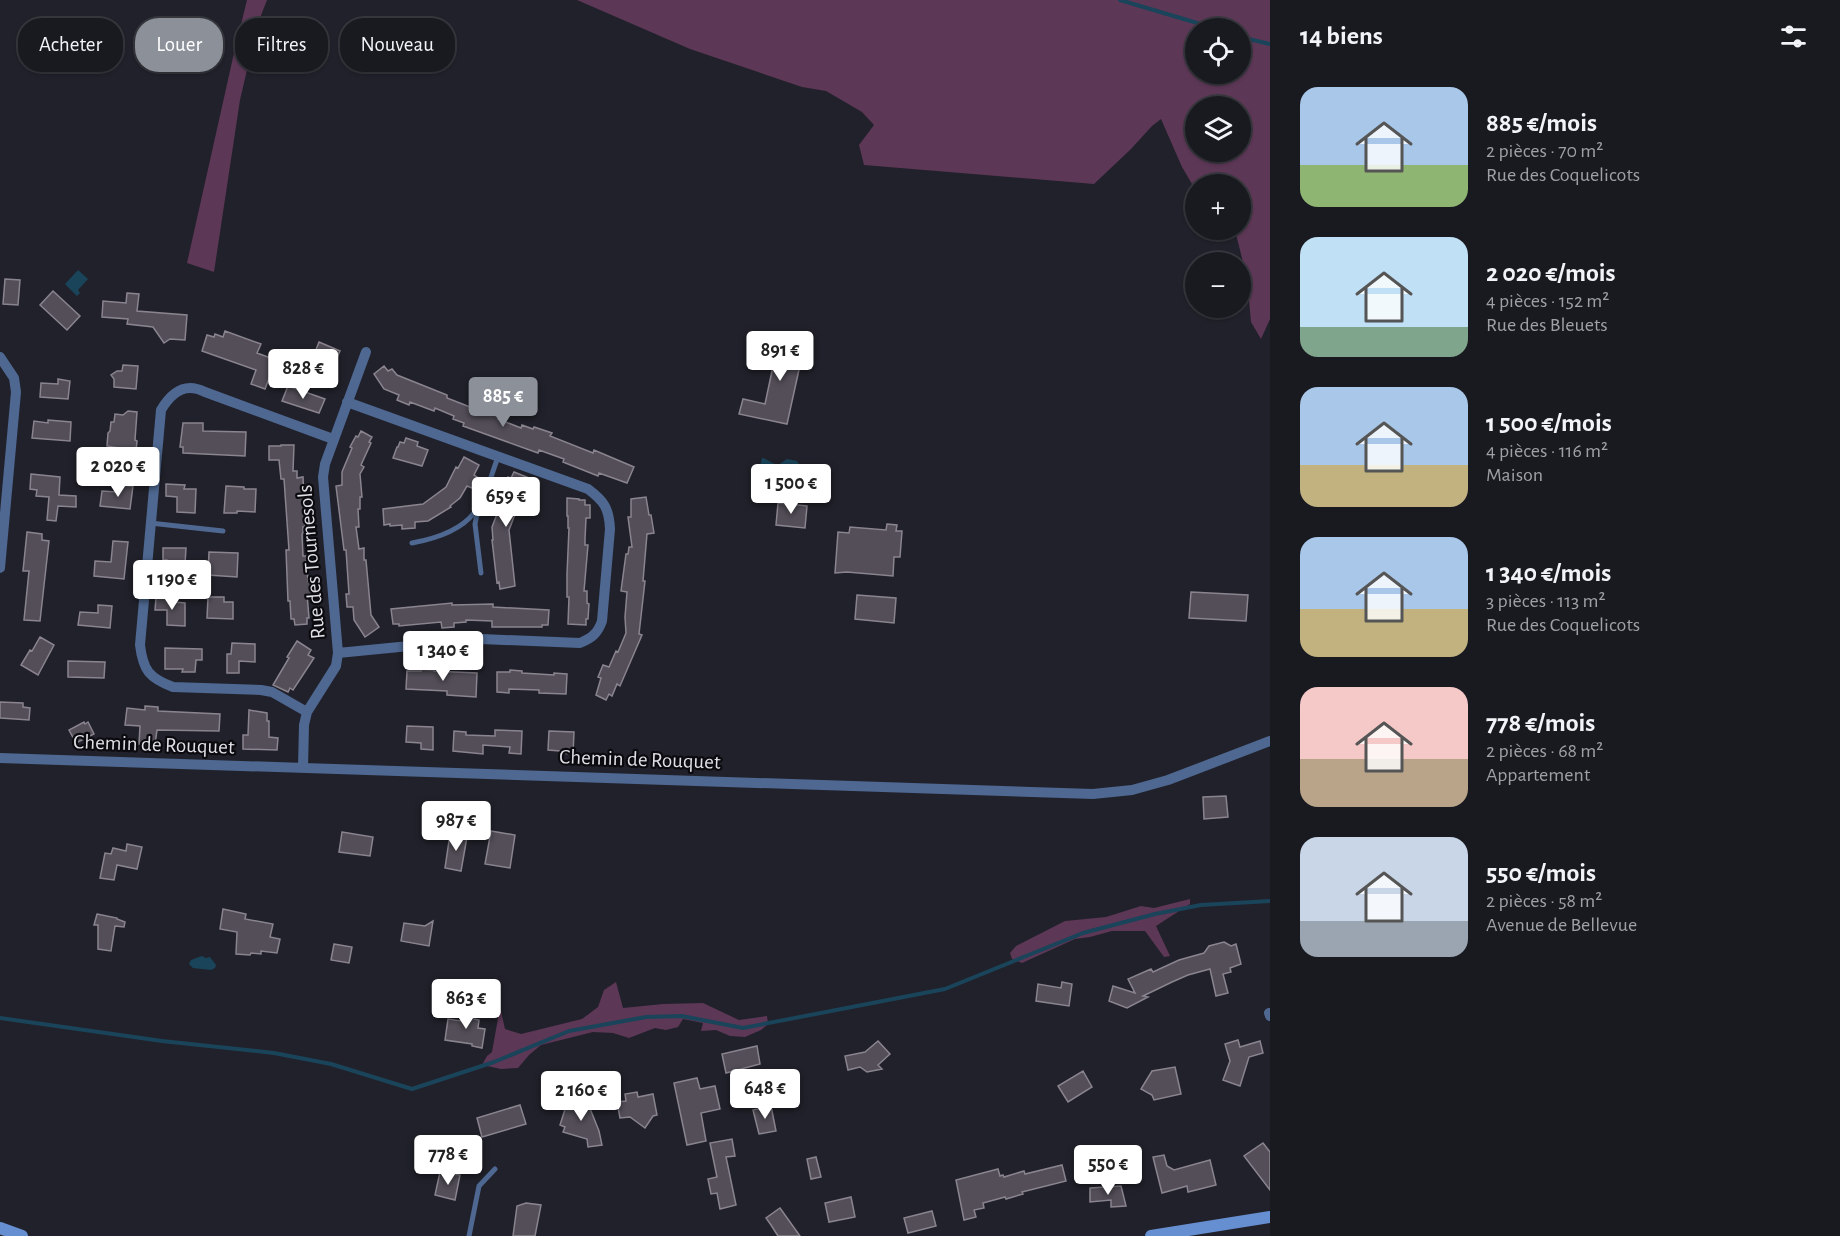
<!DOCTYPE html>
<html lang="fr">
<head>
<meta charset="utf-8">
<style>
	:root { --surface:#191920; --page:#26262d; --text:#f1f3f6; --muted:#9fa0a5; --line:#37383e; --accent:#8c9099 }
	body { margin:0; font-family:"Alegreya Sans",sans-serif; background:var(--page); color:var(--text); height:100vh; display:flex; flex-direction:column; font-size:22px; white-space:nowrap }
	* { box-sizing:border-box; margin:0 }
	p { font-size:20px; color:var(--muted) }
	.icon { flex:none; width:33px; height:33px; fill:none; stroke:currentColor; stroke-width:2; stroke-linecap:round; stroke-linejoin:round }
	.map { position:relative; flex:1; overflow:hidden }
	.details { display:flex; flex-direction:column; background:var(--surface); width:570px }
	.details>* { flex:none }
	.banner { position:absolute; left:18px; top:18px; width:570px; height:54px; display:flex; gap:12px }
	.buttons { position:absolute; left:1185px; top:18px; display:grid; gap:12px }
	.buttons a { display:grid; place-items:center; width:66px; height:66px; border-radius:50%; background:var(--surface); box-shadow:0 2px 4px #0004,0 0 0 2px var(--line); font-size:30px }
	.price { position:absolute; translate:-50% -51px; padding:0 14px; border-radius:6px; background:#fff; color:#222; font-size:20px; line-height:39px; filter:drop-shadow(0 2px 3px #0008) }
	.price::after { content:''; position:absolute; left:50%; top:36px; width:18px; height:14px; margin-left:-9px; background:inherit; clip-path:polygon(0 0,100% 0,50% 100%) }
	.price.current { background:var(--accent); color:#fff }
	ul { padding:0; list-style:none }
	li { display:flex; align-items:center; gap:18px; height:150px; padding:0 30px }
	li span { display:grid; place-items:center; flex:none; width:168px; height:120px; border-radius:18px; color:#555 }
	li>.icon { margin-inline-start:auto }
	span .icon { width:72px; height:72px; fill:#fffc; stroke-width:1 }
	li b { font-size:26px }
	h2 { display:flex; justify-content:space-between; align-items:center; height:72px; padding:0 30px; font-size:26px }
	.pill { padding:0 21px; border-radius:24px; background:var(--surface); box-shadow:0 2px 4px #0004,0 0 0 2px var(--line); font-size:21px; line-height:54px }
	.pill.current { background:var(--accent); color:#fff }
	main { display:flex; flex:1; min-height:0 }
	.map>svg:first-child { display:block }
	.green { fill:#5c3756; fill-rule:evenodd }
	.water { fill:#1a445a }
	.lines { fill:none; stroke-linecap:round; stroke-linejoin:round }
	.stream { stroke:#1a445a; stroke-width:4 }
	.building { fill:#534e58; stroke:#8a848f; stroke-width:1.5 }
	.lane { stroke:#4e6891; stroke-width:5 }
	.street { stroke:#4e6891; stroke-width:10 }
	.secondary { stroke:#668fd1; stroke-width:12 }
	.labels { text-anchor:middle; stroke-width:4.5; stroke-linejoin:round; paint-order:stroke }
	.street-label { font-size:21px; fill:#dfdfe6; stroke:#0b0b0f }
</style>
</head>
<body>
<main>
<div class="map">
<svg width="1270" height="1236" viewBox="0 0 1270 1236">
	<rect width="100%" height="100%" fill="#21212b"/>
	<path class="green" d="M247 0H267L258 23 240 100 214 272 187 263 234 53Z
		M577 0H1270V319L1261 339 1251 322 1247 278 1236 234 1231 230H1240V184H1196L1195 189 1182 167 1161 119 1152 126 1131 149 1094 184 864 165 859 145 874 125 862 112 826 91 802 87 690 49ZM1240 28V74H1196V28ZM1240 106V152H1196V106Z
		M1190 899V904L1156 926 1170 956 1164 957 1145 931H1112L1090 937 1075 939 1022 963 1012 959 1010 953 1016 946 1065 921 1106 917 1141 906 1154 908Z
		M616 982 623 1008 663 1004 703 1003 739 1020 767 1016 768 1024 761 1030 745 1037 730 1036 716 1030 701 1031 703 1023 683 1019 678 1027 666 1030 655 1028 629 1038 613 1033 593 1032 541 1045 529 1055 518 1068 501 1069 482 1065 487 1056 492 1052 500 1007 505 1029 521 1034 582 1019 598 1007 604 990Z"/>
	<path class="water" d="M78 270 88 279 78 290 80 293 77 296 65 284Z
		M762 458C768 459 771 463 778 465L787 459 797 461 799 464 800 484C787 491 769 480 756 477V470L760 466Z
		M202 956 206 958 210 957 216 965 215 968 211 970 193 968 189 964 191 960Z"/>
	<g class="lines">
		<path class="stream" d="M1120 0 1214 28
			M1240 37 1270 44
			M0 1018 162 1041 274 1053 331 1064 412 1089 494 1062 569 1031 646 1017 682 1016 743 1028 945 989 1083 933 1155 914 1201 905 1270 901"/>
	</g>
	<path class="building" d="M5 279 20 280 18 305 3 304Z
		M53 291 80 316 67 330 40 305Z
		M127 293 139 294 137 311 187 315 185 340 170 339 164 343 153 327 127 324 128 319 102 317 103 301 126 303Z
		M225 331 261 344 257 353 276 360 265 389 251 384 256 370 202 351 207 335 214 337 215 334 223 337Z
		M780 333 806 338 787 424 739 414 743 399 765 404Z
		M319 342 340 351 330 372 301 361 305 351 314 355Z
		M123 365 138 366 136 389 114 387V379L111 375 117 371H122Z
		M384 366 388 371 392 369 397 375 447 395V398L470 407 471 404 489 410 488 413 499 417 498 419 521 428 522 425 533 429 534 427 552 433 550 436 593 453 594 450 634 467 627 483 599 473 598 476 563 462 564 459 539 450 538 453 463 426 464 423 453 419 454 416 435 408 434 411 410 402 409 405 397 400 399 395 384 389 374 374Z
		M58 379 70 381 68 399 40 397 41 383 58 384Z
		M288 386 325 399 319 413 282 401Z
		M128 411 137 412 135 440 137 441 136 451 107 446 108 433 110 431 111 422H114L115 414 123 415Z
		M48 420 71 422 70 441 32 438 34 421 48 423Z
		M183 423H203V431L246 432 245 456 183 453V447H180Z
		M361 431 372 437 369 442 371 443 361 465 364 467 360 474 362 497H360V509H358L359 527H356L359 549 364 548V560H366L371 615 379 627 365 637 354 620 353 607H347L346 594H349L346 550H344L336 486 342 485V472L352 448 350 447 356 436 358 437Z
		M406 438 418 442 417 446 428 450 422 466 393 458 397 447H398L400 442 404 443Z
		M281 445H294L293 471H297V478L303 477 305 527H303V533L302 534 303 556H306L308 581H310L311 594H307L309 618H307V624L295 625 294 619H291L290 601H288L286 550H289L284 479H281L279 460H269V446H281Z
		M464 457 479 465 474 475 477 477 472 488 467 486 460 498 450 506 451 507 428 521 415 522V528L402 529V525L390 526V524L384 525 383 509 423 504 446 487 456 467 458 468Z
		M514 472 529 478 509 530 515 586 500 589 499 582 497 583 492 540H493L492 527 497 514 492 512 508 477 511 478Z
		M31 474 60 477 59 495 76 496V507L58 506 56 521 47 520 49 497 36 496 37 490 30 489Z
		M166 484 185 485 184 489H196L195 513 177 512V497L166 496Z
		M118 485 133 486 130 509 100 506 102 491 117 492Z
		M226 486 244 487V489H256L255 512 237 511V513H224Z
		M646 497 649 515H651L654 533 647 534 643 581H645L639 634 642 635 620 686 617 684 612 696 609 694 606 700 596 695 601 678 598 677 603 665 609 667 616 651 618 652 626 633 625 617 627 592 621 591 626 554H628L629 547H632L628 517H631V499Z
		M567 498 579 499V500H585V505H590V518H586L585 539V545H588L584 591H587V603L589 604 588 619H586V625L568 624 569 597H567V574L569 528H568V516H567Z
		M778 503 807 506 805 528 776 525Z
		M887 524 897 525 896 531H902L900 557H894L893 576 847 572 835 573 838 532 849 533 850 527 886 530Z
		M27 532 42 534V540L49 541 40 621 24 620 29 571H23Z
		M113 541 128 542 124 579 94 576 95 561 111 562Z
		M163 548H186L184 580H169V574H166L167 560H163Z
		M209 552 238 553 237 577 208 575Z
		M1191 592 1248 595 1246 621 1189 618Z
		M857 595 896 598 894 623 855 619Z
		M208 597H224V602H233V619L207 618Z
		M156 598 174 599V602L185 603V626L167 625V610H155Z
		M452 603V605L493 604V607L549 610 548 625H542V627H492V621L466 620V622L454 623V627L442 628 441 622 399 626V624H393L391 609Z
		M98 605 112 606 110 628 78 625 80 612 98 613Z
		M40 637 54 645 38 675 21 665 30 650 32 651Z
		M297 641 311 650 308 655 314 658 293 690 290 688 288 692 273 685 289 658 287 657Z
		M232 643 255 644V662L239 661V673H227V654H231Z
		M165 648 202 649V660H196L195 672H182L183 669H165Z
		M68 661 105 662 104 678 68 677Z
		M421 669 434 670V671L477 673 476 697 447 695V691L406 689 407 671H421Z
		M510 670 522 671V673L554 675V673L567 674 566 694 539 693V690L509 689V693L497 692V672H510Z
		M0 702 23 703V707L30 708 29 720 0 718Z
		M145 706 158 707V711L220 714 219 731 157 730 155 745 139 744 140 726 125 725 127 708 145 710Z
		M249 710 267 713V721H269V737L278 738 277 750 243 749V735H248Z
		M84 722 85 724 88 722 94 734 76 743 69 730Z
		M407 726 433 727V750L421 749V743L406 742Z
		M495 730 522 731 521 754 509 753 510 747 483 745V754L453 751 454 731 466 732V735L495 736Z
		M549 731 574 732 573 754 560 753V751L548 750Z
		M1226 796 1228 817 1204 819 1203 797Z
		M491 831 515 835 510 868 485 864Z
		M342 832 373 837 370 856 339 852Z
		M450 834 467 837 461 871 445 868Z
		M127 844 142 847 137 869 117 865 114 880 100 878 105 853 111 854 113 848 126 851Z
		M223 909 246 914 245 919 273 924 270 937 280 939 277 953 261 951V954L251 953 250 955 236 954 237 932 220 929Z
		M97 914 117 918V919L125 922 124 927 115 926 111 951 98 949V925H94Z
		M433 921 429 946 401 941 404 923 425 926Z
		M1224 942 1231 946 1236 944 1241 964 1230 968 1231 972 1223 974 1228 993 1216 996 1210 969 1188 975 1172 982 1143 996 1148 997 1127 1008 1109 1001 1113 986 1135 993 1128 979 1151 969 1153 972 1179 960 1204 953 1209 946Z
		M334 944 352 947 349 963 331 960Z
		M1062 982 1072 984 1069 1006 1036 1001 1038 984 1061 988Z
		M463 1007 475 1009 474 1019 479 1020 478 1028 485 1029 482 1048 472 1046V1044L445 1040 448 1019 461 1021Z
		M1238 1040 1240 1047 1260 1041 1263 1053 1249 1057 1240 1086 1223 1080 1230 1061 1225 1044Z
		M878 1041 890 1054 878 1065 882 1069 867 1072 860 1067 848 1070 845 1056 865 1052Z
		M757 1046 760 1064 726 1073 722 1054Z
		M1175 1067 1181 1094 1154 1100 1152 1095 1141 1089 1152 1071Z
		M1083 1071 1092 1087 1068 1102 1058 1086Z
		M697 1078 700 1089 715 1086 720 1109 701 1113 706 1141 687 1145 674 1083Z
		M637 1092 638 1097 653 1094 657 1115 653 1116 645 1128 630 1117 620 1118 617 1102 626 1101 625 1094Z
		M574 1095 582 1102 587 1101 599 1131 602 1145 588 1147 587 1139 563 1132 565 1127 560 1125 566 1106 571 1105Z
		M520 1105 526 1124 482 1137 477 1118Z
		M771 1106 776 1131 759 1134 753 1110Z
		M732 1139 735 1156 726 1157 736 1205 720 1209 717 1193 711 1194 708 1179 717 1177 710 1143Z
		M1263 1143 1270 1152V1190L1244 1156Z
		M1164 1155 1167 1166 1174 1170 1210 1160 1216 1185 1188 1192 1187 1186 1162 1193 1153 1157Z
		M816 1157 821 1177 811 1179 807 1159Z
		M1062 1165 1066 1181 1022 1192 1023 1194 1006 1199 1005 1197 983 1203 984 1208 974 1210 976 1217 964 1220 956 1180 998 1169 1000 1176 1003 1175 1004 1177 1024 1171 1025 1174Z
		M440 1172 460 1175 455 1200 435 1195Z
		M1121 1186 1126 1206 1111 1207V1200L1090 1202V1188Z
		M851 1197 855 1217 829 1222 825 1203Z
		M526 1203 541 1205 535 1236H513L517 1206Z
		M780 1208 800 1236H778L771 1225 766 1218Z
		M932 1211 936 1226 908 1233 904 1218Z"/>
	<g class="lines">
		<path class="lane" d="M478 510 475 524 481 573
			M150 523 223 531
			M412 543C434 539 460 531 474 513 486 498 491 475 498 457
			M469 1236 479 1186 495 1169"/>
		<path class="street" d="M0 357 14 378 16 392 0 568
			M338 653 481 639 580 643C592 638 598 633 602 621L610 529C609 508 604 501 588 489L347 402
			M307 712 272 692 261 690 173 687C149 678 143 670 140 645L161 410C167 400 177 388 190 388 194 388 201 390 205 392L333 439
			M0 758 1093 794 1132 790 1168 780 1270 741
			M303 768 304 725 307 712 336 666 338 653 323 477 325 464 366 352
			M1269 1013 1270 1016"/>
		<path class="secondary" d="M0 1228 22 1236
			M1151 1236 1270 1217"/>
	</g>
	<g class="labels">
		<g class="street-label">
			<text transform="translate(311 562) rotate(-95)" y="7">Rue des Tournesols</text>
			<text transform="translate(154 744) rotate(2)" y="7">Chemin de Rouquet</text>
			<text transform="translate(640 759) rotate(2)" y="7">Chemin de Rouquet</text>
		</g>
	</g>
</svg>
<div class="buttons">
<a><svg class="icon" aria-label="locate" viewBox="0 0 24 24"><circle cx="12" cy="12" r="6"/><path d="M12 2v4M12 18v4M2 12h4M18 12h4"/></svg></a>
<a><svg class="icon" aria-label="layers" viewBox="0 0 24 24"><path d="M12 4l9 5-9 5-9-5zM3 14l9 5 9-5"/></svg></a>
<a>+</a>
<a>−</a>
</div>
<b class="price" style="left:780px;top:382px">891 €</b>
<b class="price" style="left:303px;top:400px">828 €</b>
<b class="price current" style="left:503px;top:428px">885 €</b>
<b class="price" style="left:118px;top:498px">2 020 €</b>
<b class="price" style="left:791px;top:515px">1 500 €</b>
<b class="price" style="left:506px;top:528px">659 €</b>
<b class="price" style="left:172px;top:611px">1 190 €</b>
<b class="price" style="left:443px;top:682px">1 340 €</b>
<b class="price" style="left:456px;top:852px">987 €</b>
<b class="price" style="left:466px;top:1030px">863 €</b>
<b class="price" style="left:765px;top:1120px">648 €</b>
<b class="price" style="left:581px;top:1122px">2 160 €</b>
<b class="price" style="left:448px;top:1186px">778 €</b>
<b class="price" style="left:1108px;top:1196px">550 €</b>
<div class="banner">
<a class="pill">Acheter</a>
<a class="pill current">Louer</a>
<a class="pill">Filtres</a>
<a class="pill">Nouveau</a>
</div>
</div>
<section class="details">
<h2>14 biens<svg class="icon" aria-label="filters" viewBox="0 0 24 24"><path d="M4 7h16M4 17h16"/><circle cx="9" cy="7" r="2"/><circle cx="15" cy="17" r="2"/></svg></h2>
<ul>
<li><span style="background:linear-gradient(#a9c7e8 65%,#8fb573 0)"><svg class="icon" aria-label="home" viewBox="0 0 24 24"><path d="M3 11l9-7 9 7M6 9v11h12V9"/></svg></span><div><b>885 €/mois</b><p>2 pièces · 70 m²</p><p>Rue des Coquelicots</p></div></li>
<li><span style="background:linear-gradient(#bfe0f5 75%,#7fa58c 0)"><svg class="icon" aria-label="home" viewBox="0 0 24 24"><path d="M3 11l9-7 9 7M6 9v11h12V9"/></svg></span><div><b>2 020 €/mois</b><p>4 pièces · 152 m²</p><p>Rue des Bleuets</p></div></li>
<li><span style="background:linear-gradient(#a9c7e8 65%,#c2b280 0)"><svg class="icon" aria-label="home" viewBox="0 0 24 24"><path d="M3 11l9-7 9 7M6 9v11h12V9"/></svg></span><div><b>1 500 €/mois</b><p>4 pièces · 116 m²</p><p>Maison</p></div></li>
<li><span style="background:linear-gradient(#a9c7e8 60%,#c2b280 0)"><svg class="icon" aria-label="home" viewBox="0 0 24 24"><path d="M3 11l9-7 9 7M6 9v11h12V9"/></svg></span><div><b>1 340 €/mois</b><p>3 pièces · 113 m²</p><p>Rue des Coquelicots</p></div></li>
<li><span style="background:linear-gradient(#f6c9c9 60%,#b9a48a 0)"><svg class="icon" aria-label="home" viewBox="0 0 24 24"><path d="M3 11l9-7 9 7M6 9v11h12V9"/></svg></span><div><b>778 €/mois</b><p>2 pièces · 68 m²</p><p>Appartement</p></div></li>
<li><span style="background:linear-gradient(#c9d6e8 70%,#9aa5b1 0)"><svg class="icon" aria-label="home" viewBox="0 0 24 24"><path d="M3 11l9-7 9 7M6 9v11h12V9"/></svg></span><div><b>550 €/mois</b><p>2 pièces · 58 m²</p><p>Avenue de Bellevue</p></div></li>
</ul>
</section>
</main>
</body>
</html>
